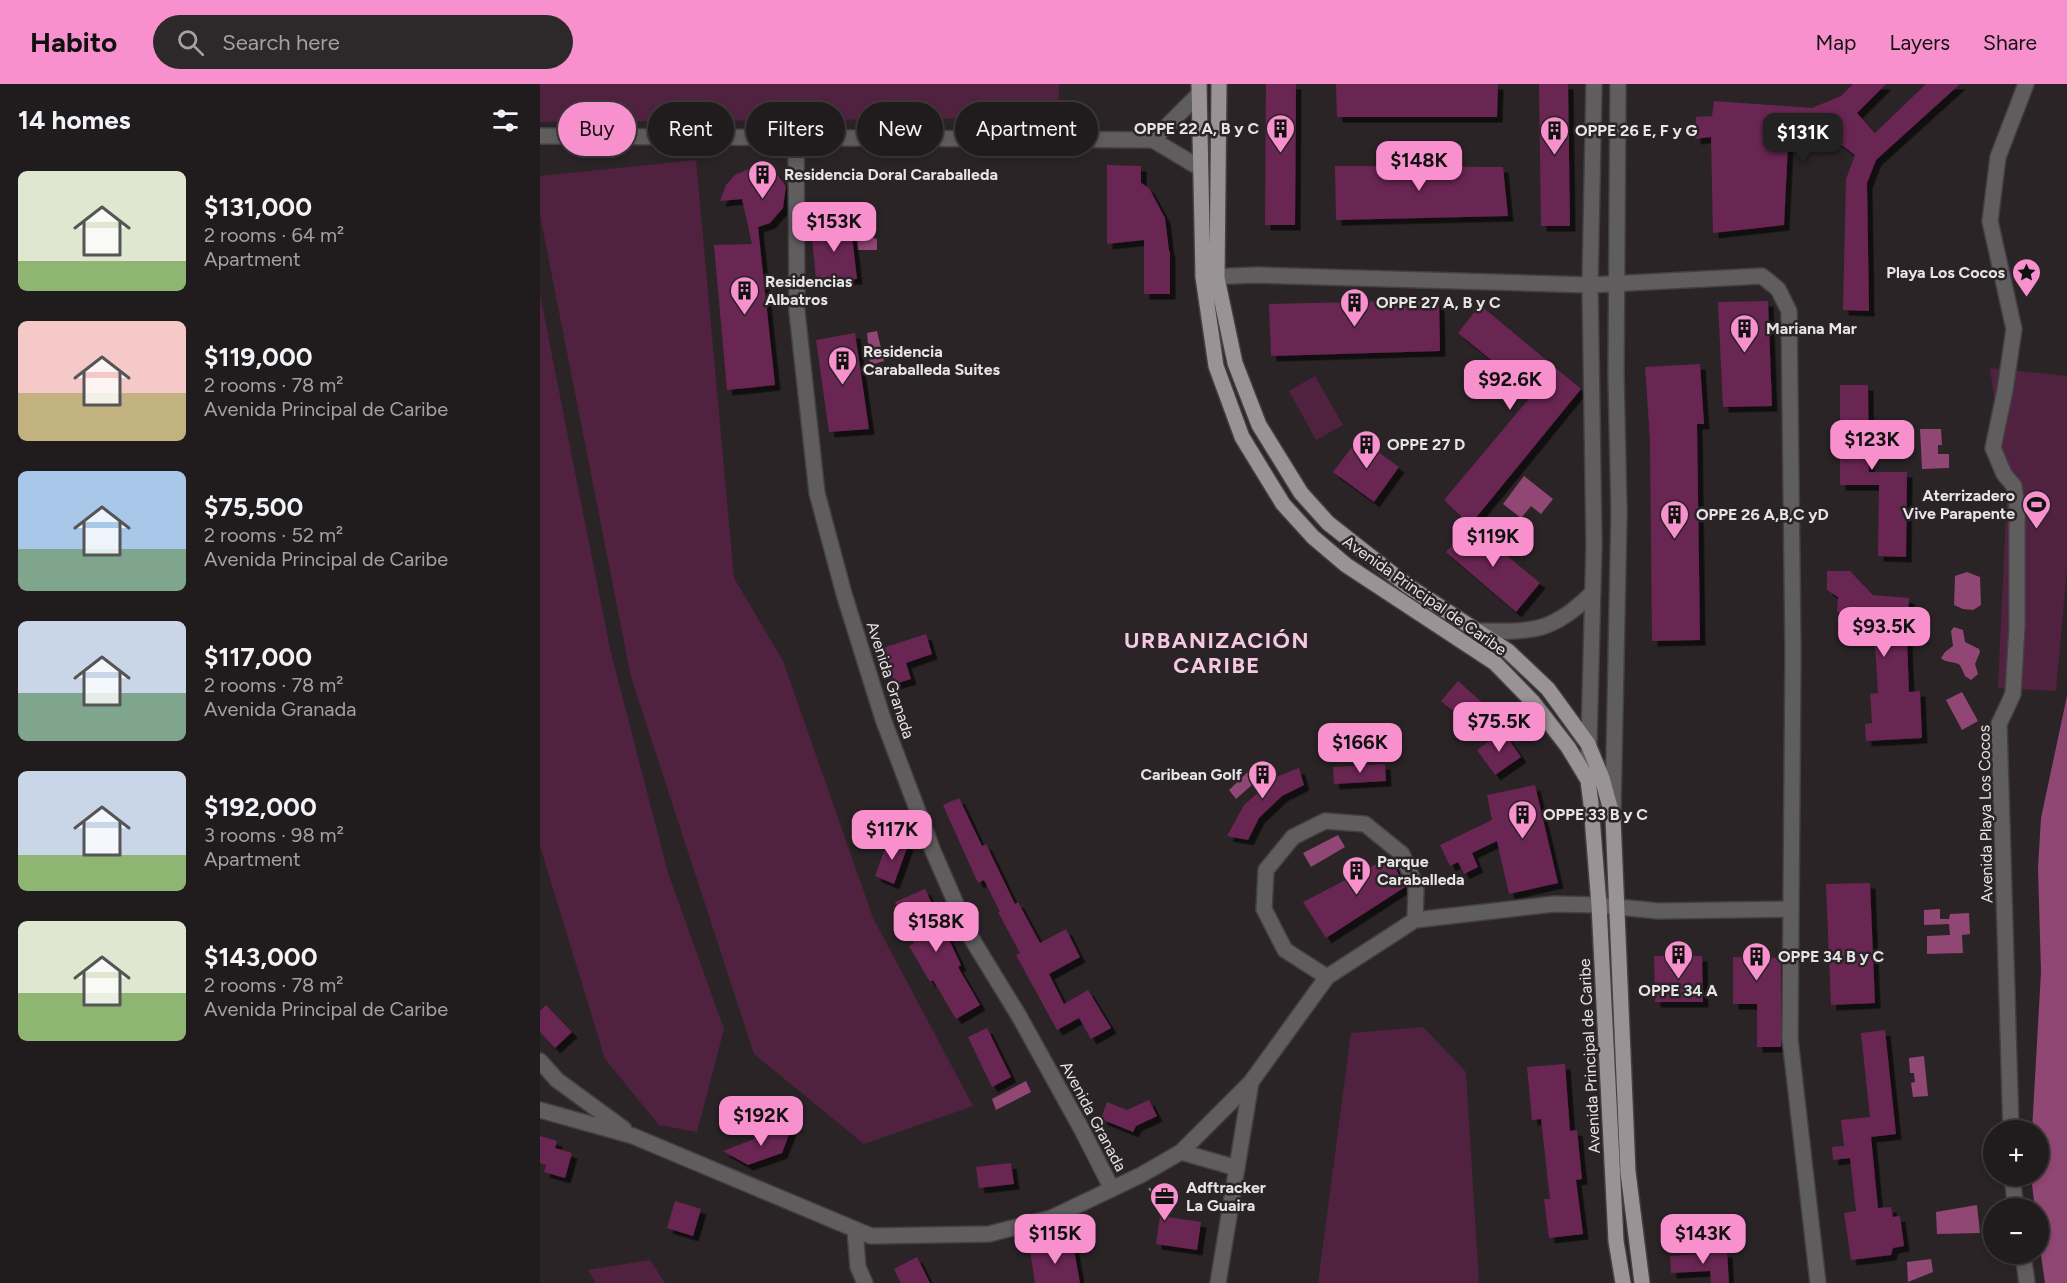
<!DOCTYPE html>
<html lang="en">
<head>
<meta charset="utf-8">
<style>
	:root { --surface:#201b1d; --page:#2d282a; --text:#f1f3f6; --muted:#a2a1a4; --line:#3d393b; --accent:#f790cd }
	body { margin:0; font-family:Figtree,sans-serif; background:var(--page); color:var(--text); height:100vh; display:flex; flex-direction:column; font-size:22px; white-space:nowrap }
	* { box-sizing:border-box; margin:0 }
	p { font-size:20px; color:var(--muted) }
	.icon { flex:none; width:33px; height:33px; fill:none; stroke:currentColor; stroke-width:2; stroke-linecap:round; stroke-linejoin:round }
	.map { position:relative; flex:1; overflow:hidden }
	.drawer { display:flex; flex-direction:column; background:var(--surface); width:540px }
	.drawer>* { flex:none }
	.banner { position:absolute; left:18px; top:18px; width:570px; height:54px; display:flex; gap:12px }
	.buttons { position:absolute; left:1443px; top:1036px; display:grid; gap:12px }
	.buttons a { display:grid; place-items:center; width:66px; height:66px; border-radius:50%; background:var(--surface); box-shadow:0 3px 9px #0003,0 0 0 2px var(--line); font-size:30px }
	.price { position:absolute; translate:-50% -51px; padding:0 14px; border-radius:12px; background:var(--accent); color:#111; font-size:20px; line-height:39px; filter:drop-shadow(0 2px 3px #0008) }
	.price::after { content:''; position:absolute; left:50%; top:36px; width:18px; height:14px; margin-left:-9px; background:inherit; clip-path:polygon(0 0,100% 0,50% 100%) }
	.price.selected { background:#222; color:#fff }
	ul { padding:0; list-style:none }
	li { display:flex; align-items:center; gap:18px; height:150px; padding:0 18px }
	li span { display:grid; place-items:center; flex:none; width:168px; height:120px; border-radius:9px; color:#555 }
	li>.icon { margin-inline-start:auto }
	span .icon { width:72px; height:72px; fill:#fffc; stroke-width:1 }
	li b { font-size:26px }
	h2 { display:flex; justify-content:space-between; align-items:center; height:72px; padding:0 18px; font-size:26px }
	.tag { padding:0 21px; border-radius:27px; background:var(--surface); box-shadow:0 3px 9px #0003,0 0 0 2px var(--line); font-size:21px; line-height:54px }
	.tag.selected { background:var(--accent); color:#111 }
	header { display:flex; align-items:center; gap:36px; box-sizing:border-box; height:84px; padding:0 30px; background:var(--accent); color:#111 }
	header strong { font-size:28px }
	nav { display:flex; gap:33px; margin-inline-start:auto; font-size:21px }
	.search { width:420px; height:54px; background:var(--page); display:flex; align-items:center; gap:15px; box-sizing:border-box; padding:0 21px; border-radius:33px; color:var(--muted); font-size:22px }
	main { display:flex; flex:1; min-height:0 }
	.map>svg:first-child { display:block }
	.green { fill:#51223f }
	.water { fill:#914774 }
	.building { fill:#6b2552; filter:url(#shadow) }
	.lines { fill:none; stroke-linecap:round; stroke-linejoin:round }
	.minor-casing { stroke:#443f42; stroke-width:18 }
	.major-casing { stroke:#443f42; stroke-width:18 }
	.path { stroke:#7d787b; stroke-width:2; stroke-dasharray:4.5 3; stroke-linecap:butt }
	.minor { stroke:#5f5d5e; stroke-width:15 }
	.major { stroke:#999396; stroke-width:15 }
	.labels { text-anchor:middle; stroke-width:5; stroke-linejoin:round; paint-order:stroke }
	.poi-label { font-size:16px; font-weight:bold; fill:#e7e4e6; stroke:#2a2427; text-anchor:start }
	.street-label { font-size:16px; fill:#e7e4e6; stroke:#2a2427 }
	.district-label { font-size:22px; font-weight:bold; letter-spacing:1.5px; fill:#f6c9e2; stroke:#2a2427 }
</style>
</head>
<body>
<header>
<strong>Habito</strong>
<div class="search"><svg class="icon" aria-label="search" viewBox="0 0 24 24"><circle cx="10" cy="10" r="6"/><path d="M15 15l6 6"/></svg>Search here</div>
<nav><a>Map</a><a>Layers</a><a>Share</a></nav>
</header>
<main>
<section class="drawer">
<h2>14 homes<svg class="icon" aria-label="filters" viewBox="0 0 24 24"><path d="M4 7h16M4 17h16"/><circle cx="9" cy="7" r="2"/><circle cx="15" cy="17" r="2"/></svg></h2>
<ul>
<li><span style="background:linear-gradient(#dfe7d0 75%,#8fb573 0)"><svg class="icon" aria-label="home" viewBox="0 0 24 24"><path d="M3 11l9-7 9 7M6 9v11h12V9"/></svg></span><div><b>$131,000</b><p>2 rooms · 64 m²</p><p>Apartment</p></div></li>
<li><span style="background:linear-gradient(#f6c9c9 60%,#c2b280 0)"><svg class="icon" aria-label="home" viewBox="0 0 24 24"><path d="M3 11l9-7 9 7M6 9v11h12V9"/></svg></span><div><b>$119,000</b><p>2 rooms · 78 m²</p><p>Avenida Principal de Caribe</p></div></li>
<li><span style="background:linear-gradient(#a9c7e8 65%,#7fa58c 0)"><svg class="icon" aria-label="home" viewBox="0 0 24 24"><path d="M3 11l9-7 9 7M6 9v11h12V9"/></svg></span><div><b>$75,500</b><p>2 rooms · 52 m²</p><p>Avenida Principal de Caribe</p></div></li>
<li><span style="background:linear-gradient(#c9d6e8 60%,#7fa58c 0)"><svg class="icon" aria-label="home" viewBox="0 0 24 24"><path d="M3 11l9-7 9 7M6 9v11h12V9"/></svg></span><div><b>$117,000</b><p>2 rooms · 78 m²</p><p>Avenida Granada</p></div></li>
<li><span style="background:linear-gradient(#c9d6e8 70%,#8fb573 0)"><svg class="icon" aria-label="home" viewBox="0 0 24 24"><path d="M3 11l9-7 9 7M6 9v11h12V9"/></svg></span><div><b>$192,000</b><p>3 rooms · 98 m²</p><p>Apartment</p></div></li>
<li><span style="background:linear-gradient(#dfe7d0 60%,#8fb573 0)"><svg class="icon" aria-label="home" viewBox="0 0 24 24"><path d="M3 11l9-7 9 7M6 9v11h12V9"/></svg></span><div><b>$143,000</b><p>2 rooms · 78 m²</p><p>Avenida Principal de Caribe</p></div></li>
</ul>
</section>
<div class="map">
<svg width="1527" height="1199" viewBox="0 0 1527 1199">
	<defs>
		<filter id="shadow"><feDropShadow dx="5.5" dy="5.5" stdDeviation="0" flood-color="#0009"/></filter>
	</defs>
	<rect width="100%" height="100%" fill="#2a2427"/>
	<path class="green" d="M0 0H519L518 34 0 38Z
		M156 76 194 494 243 577 333 834 433 1022 324 1060 214 970 91 593 0 131V92Z
		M0 211 70 565 128 789 184 945 157 1048 119 1041 65 975 0 762Z
		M1450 284 1527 292V484L1516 607 1458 604 1467 409Z
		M775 292 803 341 776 356 749 307Z
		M883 943 926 988 939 1199H778L811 949Z
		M110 1176 125 1199H56L48 1186Z"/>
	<path class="water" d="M316 141H328V152L337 155V166H317Z
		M337 247 344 277 330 281 327 249Z
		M1380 345H1401L1402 361H1398V370H1409V384L1382 385Z
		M984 392 1013 415 1001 430 991 422 981 434 963 420Z
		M1427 488 1440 493 1441 521 1433 526 1423 525 1414 521 1415 492Z
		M1414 543 1423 546 1425 558 1439 565 1440 568 1435 580 1438 590 1431 596 1425 592 1420 581C1414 577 1405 579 1401 574L1405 568 1413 562 1411 547Z
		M1422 608 1438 637 1422 646 1406 616Z
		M1527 612V1199H1505L1499 1157 1498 1125H1495L1491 1092H1498V1047H1492L1501 888 1498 784 1501 734Z
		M832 648 835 671 794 677 791 653Z
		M714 682 722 692 696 715 689 706Z
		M798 751 805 763 771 783 763 769Z
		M1400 825V835H1409L1410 830 1429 829 1430 850 1422 851 1423 869 1387 870V852L1410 851 1409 840 1384 841V826Z
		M1384 972 1388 1012 1373 1013 1371 999 1375 998 1374 989H1370L1369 974Z
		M486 997 491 1008 456 1026 452 1015Z
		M196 1018 209 1024 211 1020 231 1030 225 1042 206 1033 208 1026 201 1022 198 1029 193 1026Z
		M1437 1121 1440 1149 1397 1150 1396 1128Z
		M1391 1175 1393 1188 1368 1198 1367 1178Z"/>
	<path class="building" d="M726 0H756L755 141H725Z
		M796 0H958L957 33H797Z
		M999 0H1028L1030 142H1001Z
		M1313 0H1346L1317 29 1335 49 1386 0H1420L1336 76 1327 99 1329 227 1303 226 1306 95 1315 71 1295 56 1248 60 1244 141 1173 149 1171 53 1155 55 1156 33 1172 32 1174 17 1272 24 1301 12Z
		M567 81 601 82V99L609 104 625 134 629 167H630V210H604V156L567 160Z
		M795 82 963 83 968 132 796 136Z
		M213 83 234 86 246 102 243 124 230 139 218 143 235 301 187 306 174 161 212 160 202 115 180 117 186 101 195 91Z
		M271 143H311L317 195 276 196Z
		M899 216 900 267 731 272 729 220Z
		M1228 217 1232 322 1183 323 1178 218Z
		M940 221 1041 305 930 441 904 416 993 310 918 249Z
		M315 249 329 345 289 348 276 256Z
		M1160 280 1164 340H1157L1160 556 1112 557 1110 356 1105 283Z
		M1300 301H1328L1329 388H1367L1366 473 1338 472 1339 401H1300Z
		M819 354 859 383 834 418 793 388Z
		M930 441 1000 499 976 528 906 468Z
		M1287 487H1310L1333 511 1369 514 1368 532H1366L1369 608 1380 607 1382 654 1326 657 1325 640 1332 639 1330 610 1338 609 1333 530 1297 528 1298 513 1287 506Z
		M386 550 392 570 366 579 371 595 355 600 343 564Z
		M918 597 953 628 936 647 901 617Z
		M963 647 981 673 955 691 937 666Z
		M845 680 846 697 794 700 793 683Z
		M759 684 764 701 742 712 719 734 708 756 687 752 704 721 736 693Z
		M995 701 1018 799 969 810 957 757 932 769 938 783 924 790 918 778 910 782 900 761 952 736 947 711Z
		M419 714 442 762 446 760 475 820 478 818 500 859 526 845 540 873 509 890 524 920 548 906 571 944 551 955 539 934 517 946 476 871 480 869 458 828H460L444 796 438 799 403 721Z
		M349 754 368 761 354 800 335 792Z
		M850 773 865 803 786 854 763 818Z
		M1330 799 1335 919 1291 921 1286 800Z
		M385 805 421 881 418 883 440 921 416 935 393 896 390 898 369 862 374 859 355 818Z
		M1114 872H1162L1163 918H1115Z
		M1193 873 1241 874V963H1217V920H1193Z
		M6 921 32 948 15 964 0 948V927Z
		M447 944 471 993 452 1003 428 953Z
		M1345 946 1356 1050 1331 1053 1338 1124 1351 1123 1353 1133 1360 1132 1364 1162 1353 1164 1351 1171 1311 1176 1304 1129 1316 1127 1310 1074 1293 1076 1292 1063 1304 1062 1301 1036 1330 1033 1321 949Z
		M1025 980 1030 1047 1037 1046 1042 1095 1036 1096 1043 1150 1009 1154 1004 1115H1010L1001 1035 992 1036 987 983Z
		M609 1016 617 1032 596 1042 593 1048 561 1035 567 1018 587 1026Z
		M253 1040 242 1069 208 1081 183 1067Z
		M0 1052 17 1057 15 1064 32 1069 25 1094 4 1088 6 1081 0 1079Z
		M471 1079 474 1100 439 1104 436 1083Z
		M135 1117 161 1125 153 1152 127 1144Z
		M620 1132 661 1138 657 1166 616 1160Z
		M533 1160 540 1199H495L490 1167Z
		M1187 1168 1189 1199H1171L1170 1187 1131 1189 1130 1172Z
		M377 1173 390 1199H361L354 1185Z"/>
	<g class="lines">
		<defs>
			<path id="minor" d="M659 10 613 56 660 84
				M0 52 613 56
				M256 53 257 228 277 409 304 510 343 635 393 767 430 852 479 932 542 1046 572 1105
				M666 193 717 191 1050 201 1222 192 1238 205 1249 227 1253 570 1250 955 1278 1199
				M937 547C992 548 1013 549 1053 508
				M1048 696 1054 460 1050 201 1054 0
				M1073 725 1079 428 1076 291 1078 0
				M787 893 745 866 724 825 726 786 753 753 785 737 825 740 862 770 876 803 875 836
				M0 977 17 996 84 1045
				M0 1026 93 1052 331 1152 449 1150 511 1134 601 1091 641 1068 711 998 787 893 875 836 1014 820 1059 821 1118 827 1251 825
				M1471 1047 1459 640 1473 610 1477 543V422L1474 402 1464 390 1453 364 1465 306 1474 245 1450 137 1458 73 1486 0
				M641 1068 697 1084
				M1472 1092 1476 1125
				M315 1146 318 1183 325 1199
				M1483 1170 1487 1199
				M678 1199 711 998"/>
			<path id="major" d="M659 0 663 193 676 282 702 353 743 420 773 453 806 481 955 579 993 618 1028 663 1048 696 1051 720 1059 821 1076 1157 1083 1199
				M679 0 677 194 695 279 719 341 761 409 788 439 868 502 968 567 1008 605 1048 660 1062 694 1073 734 1088 1088 1102 1199"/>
		</defs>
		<use href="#minor" class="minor-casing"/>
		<use href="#major" class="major-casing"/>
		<path class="path" d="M609 1104 622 1122"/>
		<use href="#minor" class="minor"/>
		<use href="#major" class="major"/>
	</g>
	<defs>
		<symbol id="building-pin" viewBox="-11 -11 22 30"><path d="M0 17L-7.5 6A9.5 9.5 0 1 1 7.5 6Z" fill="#f790cd" stroke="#2a2427"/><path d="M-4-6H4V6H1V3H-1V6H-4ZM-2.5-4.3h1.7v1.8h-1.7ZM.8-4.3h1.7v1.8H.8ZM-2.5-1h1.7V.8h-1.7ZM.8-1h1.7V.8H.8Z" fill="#111"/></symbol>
		<symbol id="sight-pin" viewBox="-11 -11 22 30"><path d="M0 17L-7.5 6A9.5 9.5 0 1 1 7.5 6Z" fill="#f790cd" stroke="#2a2427"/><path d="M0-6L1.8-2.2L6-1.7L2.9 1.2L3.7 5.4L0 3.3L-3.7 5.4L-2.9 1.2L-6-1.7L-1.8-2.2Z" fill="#111"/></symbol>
		<symbol id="stadium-pin" viewBox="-11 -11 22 30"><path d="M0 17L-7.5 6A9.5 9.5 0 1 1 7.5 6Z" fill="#f790cd" stroke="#2a2427"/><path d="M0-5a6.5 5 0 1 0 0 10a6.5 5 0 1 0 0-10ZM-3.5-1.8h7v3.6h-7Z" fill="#111"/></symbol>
		<symbol id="office-pin" viewBox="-11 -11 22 30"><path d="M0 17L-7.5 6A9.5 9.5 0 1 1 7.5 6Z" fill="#f790cd" stroke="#2a2427"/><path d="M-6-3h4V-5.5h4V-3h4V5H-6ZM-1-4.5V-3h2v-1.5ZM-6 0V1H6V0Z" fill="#111"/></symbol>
	</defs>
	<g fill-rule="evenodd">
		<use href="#building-pin" x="724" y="28" width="33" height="45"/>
		<use href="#building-pin" x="998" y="30" width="33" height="45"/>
		<use href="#building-pin" x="206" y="74" width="33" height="45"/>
		<use href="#sight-pin" x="1470" y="172" width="33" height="45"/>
		<use href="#building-pin" x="188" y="190" width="33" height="45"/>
		<use href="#building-pin" x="798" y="202" width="33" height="45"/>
		<use href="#building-pin" x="1188" y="228" width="33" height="45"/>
		<use href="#building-pin" x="286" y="260" width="33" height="45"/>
		<use href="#building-pin" x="810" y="344" width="33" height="45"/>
		<use href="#stadium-pin" x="1480" y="404" width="33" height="45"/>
		<use href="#building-pin" x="1118" y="414" width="33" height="45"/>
		<use href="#building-pin" x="706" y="674" width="33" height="45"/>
		<use href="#building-pin" x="966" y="714" width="33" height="45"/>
		<use href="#building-pin" x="800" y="770" width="33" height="45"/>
		<use href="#building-pin" x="1122" y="854" width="33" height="45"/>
		<use href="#building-pin" x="1200" y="856" width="33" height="45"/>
		<use href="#office-pin" x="608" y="1096" width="33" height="45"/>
	</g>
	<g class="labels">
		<g class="poi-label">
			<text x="719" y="50" text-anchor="end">OPPE 22 A, B y C</text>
			<text x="1035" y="52">OPPE 26 E, F y G</text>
			<text x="244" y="96">Residencia Doral Caraballeda</text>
			<text x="1465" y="194" text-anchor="end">Playa Los Cocos</text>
			<text x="225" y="203">Residencias<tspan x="225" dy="18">Albatros</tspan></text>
			<text x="836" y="224">OPPE 27 A, B y C</text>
			<text x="1226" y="250">Mariana Mar</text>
			<text x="323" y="273">Residencia<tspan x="323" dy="18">Caraballeda Suites</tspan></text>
			<text x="847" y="366">OPPE 27 D</text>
			<text x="1475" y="417" text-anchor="end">Aterrizadero<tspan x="1475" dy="18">Vive Parapente</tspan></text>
			<text x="1156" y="436">OPPE 26 A,B,C yD</text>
			<text x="702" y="696" text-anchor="end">Caribean Golf</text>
			<text x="1003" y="736">OPPE 33 B y C</text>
			<text x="837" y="783">Parque<tspan x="837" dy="18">Caraballeda</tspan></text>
			<text x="1238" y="878">OPPE 34 B y C</text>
			<text x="1138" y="912" text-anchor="middle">OPPE 34 A</text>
			<text x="646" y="1109">Adftracker<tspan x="646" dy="18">La Guaira</tspan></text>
		</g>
		<g class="street-label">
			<text transform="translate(885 511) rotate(35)" y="6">Avenida Principal de Caribe</text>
			<text transform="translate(351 596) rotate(72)" y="6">Avenida Granada</text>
			<text transform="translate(1445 730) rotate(-91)" y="6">Avenida Playa Los Cocos</text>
			<text transform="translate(1049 972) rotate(-93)" y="6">Avenida Principal de Caribe</text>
			<text transform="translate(554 1032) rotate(62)" y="6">Avenida Granada</text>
		</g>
		<g class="district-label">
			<text x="677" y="564">URBANIZACIÓN<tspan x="677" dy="25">CARIBE</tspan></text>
		</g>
	</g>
</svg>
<div class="buttons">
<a>+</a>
<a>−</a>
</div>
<b class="price selected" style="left:1263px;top:80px">$131K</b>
<b class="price" style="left:879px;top:108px">$148K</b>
<b class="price" style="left:294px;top:169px">$153K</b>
<b class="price" style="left:970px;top:327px">$92.6K</b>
<b class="price" style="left:1332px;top:387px">$123K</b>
<b class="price" style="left:953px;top:484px">$119K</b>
<b class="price" style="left:1344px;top:574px">$93.5K</b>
<b class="price" style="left:959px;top:669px">$75.5K</b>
<b class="price" style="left:820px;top:690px">$166K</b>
<b class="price" style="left:352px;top:777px">$117K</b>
<b class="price" style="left:396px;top:869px">$158K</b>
<b class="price" style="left:221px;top:1063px">$192K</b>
<b class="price" style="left:515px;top:1181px">$115K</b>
<b class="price" style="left:1163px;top:1181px">$143K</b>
<div class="banner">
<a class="tag selected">Buy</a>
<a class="tag">Rent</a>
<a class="tag">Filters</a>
<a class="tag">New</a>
<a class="tag">Apartment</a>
</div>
</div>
</main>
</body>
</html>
